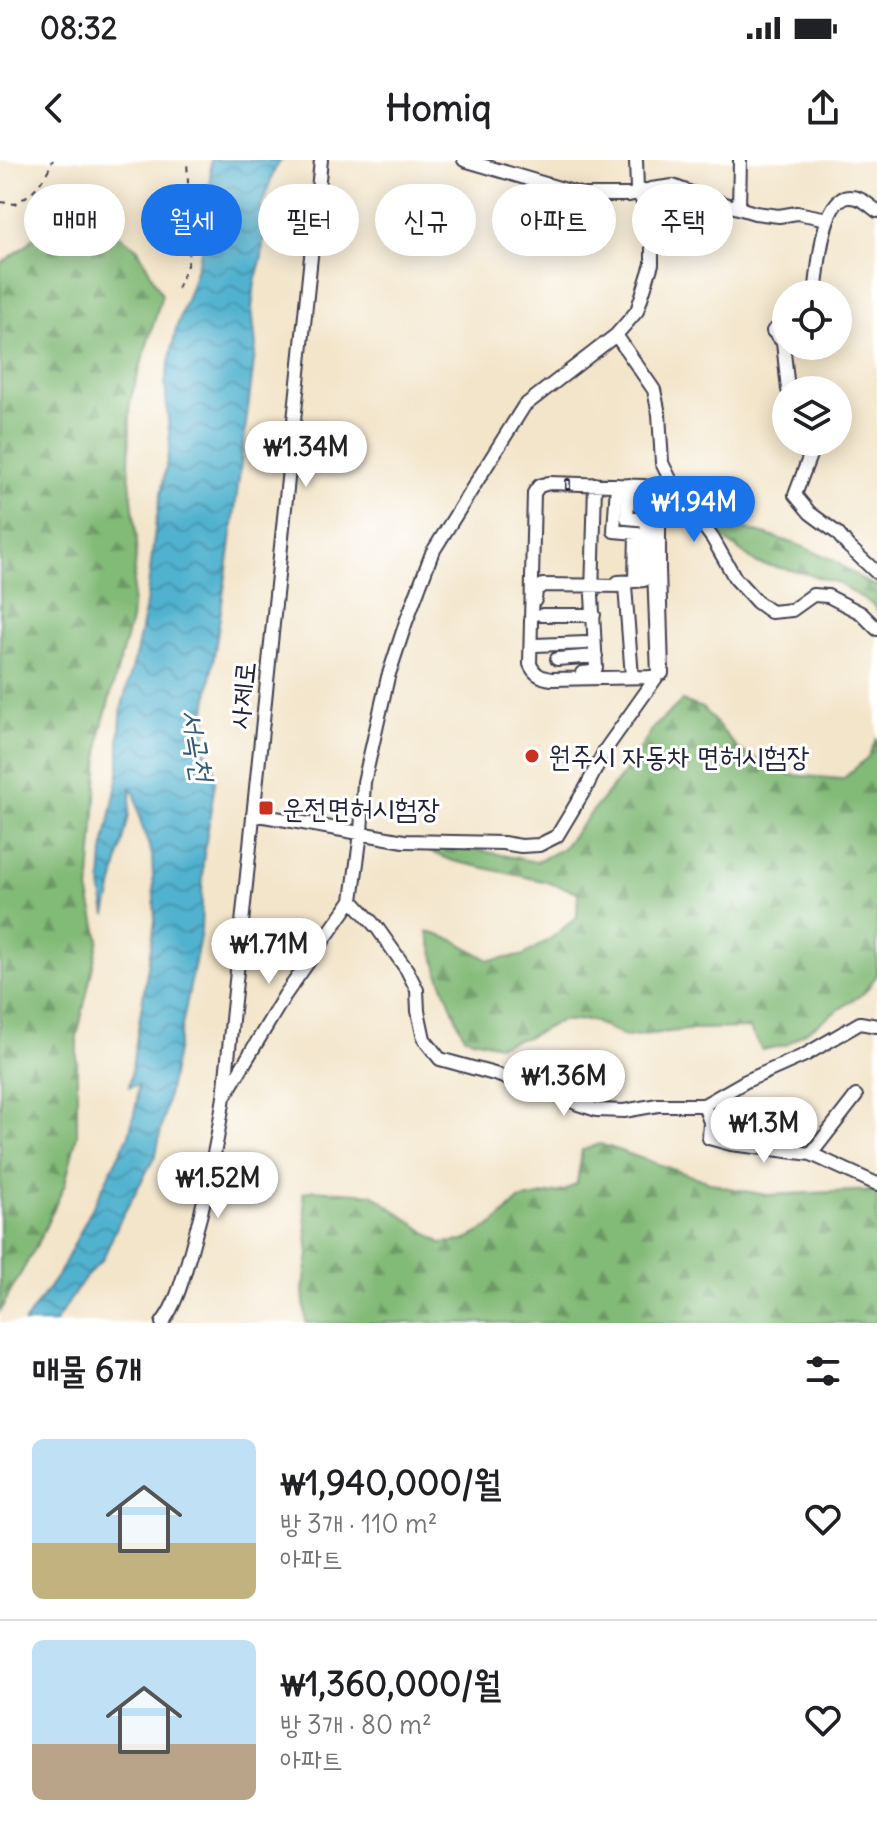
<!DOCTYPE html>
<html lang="ko">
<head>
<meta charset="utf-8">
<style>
	:root { --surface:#fff; --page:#f2f2f2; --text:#202124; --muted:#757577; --line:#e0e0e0; --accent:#1a73e8 }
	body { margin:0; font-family:Delius,"Poor Story",sans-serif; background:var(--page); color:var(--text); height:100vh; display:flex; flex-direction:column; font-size:30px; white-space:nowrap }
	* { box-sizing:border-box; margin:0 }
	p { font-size:26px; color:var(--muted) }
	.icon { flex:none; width:44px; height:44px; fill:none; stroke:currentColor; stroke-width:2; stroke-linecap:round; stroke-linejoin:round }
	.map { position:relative; height:1163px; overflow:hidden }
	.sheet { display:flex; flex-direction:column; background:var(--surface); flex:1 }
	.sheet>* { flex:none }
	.top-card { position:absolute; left:24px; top:24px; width:830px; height:72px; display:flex; gap:16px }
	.buttons { position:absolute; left:772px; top:120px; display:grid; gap:16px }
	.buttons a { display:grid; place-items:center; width:80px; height:80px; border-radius:50%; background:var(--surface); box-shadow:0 4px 20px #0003; font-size:40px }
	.price { position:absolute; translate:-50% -68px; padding:0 18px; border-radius:28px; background:#fff; color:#222; font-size:26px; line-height:52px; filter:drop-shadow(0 2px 4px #0008) }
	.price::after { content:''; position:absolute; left:50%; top:48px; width:24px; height:18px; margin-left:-12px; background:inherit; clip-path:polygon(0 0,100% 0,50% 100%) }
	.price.active { background:var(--accent); color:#fff }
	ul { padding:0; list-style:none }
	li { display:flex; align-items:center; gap:24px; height:200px; padding:0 32px }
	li+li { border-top:2px solid var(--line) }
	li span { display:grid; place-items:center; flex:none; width:224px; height:160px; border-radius:12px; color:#555 }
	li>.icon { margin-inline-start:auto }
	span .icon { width:96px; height:96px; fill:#fffc; stroke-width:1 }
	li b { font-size:34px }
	h2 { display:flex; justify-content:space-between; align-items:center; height:96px; padding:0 32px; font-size:34px }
	.chip { padding:0 28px; border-radius:36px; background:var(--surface); box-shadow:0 4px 20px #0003; font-size:28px; line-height:72px }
	.chip.active { background:var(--accent); color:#fff }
	.status { display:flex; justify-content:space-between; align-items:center; height:56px; padding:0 40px; background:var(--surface); direction:ltr }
	.status svg { height:22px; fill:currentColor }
	header { display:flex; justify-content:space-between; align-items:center; height:104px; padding:0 32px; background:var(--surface); font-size:36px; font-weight:700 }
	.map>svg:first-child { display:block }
	.forest { fill:url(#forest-firs); stroke:#526e59; stroke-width:2 }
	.water { fill:url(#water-waves); stroke:#3a6a85; stroke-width:2 }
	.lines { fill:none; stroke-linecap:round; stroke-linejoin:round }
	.minor-casing { stroke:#413f50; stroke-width:16 }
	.path { stroke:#413f50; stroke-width:2; stroke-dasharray:6 6; stroke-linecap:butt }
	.minor { stroke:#fff; stroke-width:12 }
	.rail-casing { stroke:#22223b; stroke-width:6 }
	.rail { stroke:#fff; stroke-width:3; stroke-dasharray:9; stroke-linecap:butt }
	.poi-dot { fill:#c8321e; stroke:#fff; stroke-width:3 }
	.labels { text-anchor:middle; stroke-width:6; stroke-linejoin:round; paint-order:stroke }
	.street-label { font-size:28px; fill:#22223b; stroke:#fff }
	.poi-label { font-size:28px; fill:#22223b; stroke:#fff; text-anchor:start }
	.water-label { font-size:30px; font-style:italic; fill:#355c76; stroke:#fff }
</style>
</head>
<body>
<div class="status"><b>08:32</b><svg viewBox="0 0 49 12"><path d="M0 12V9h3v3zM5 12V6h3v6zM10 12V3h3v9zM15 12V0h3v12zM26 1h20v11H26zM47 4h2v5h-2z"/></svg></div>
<header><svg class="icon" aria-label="back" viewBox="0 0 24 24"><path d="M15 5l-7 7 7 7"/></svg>Homiq<svg class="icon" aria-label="share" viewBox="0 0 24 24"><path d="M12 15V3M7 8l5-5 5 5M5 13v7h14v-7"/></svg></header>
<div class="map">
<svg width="877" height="1163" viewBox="0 0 877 1163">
	<defs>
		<pattern id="forest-firs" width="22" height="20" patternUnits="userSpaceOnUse" patternTransform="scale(2)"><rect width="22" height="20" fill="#82ba77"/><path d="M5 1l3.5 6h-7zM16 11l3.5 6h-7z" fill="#6a9763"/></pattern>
		<pattern id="water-waves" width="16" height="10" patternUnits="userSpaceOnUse" patternTransform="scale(2)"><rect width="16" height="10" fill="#51b2cf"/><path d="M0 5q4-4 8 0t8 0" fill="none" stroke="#4390a9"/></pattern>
	</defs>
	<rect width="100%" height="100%" fill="#fff"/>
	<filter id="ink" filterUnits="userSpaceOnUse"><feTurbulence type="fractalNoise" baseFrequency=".0125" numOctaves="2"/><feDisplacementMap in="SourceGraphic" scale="16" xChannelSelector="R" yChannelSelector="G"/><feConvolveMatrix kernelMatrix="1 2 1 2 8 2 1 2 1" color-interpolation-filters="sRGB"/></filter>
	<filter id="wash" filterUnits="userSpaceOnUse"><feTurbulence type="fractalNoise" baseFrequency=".006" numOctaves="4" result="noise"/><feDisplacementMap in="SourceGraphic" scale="32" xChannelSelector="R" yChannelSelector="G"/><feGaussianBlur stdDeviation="1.8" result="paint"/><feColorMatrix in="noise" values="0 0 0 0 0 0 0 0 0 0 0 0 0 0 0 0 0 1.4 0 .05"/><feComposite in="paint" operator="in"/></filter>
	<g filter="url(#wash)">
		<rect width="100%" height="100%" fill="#f3e5ca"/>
		<path class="forest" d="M67 37 138 89 162 135 130 241 129 312 137 381 131 460 101 570 89 734 99 779 77 877V975L65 1024 41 1077 0 1151V104L27 85Z
			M710 344 737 366 796 384 831 399 868 423 877 426V451L873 445 838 423 800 412 756 403 722 377 714 366Z
			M682 541 703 548 739 590 790 615 843 619 868 597 877 578V815L865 832 786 885 762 890 749 868 696 869 626 877 590 860 560 861 528 877 498 885 464 877 439 815 428 772 454 780 489 800 522 796 550 779 577 757 578 732 543 721 453 701 414 685 444 683 536 702 562 689 631 604 653 568Z
			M600 984 724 1027 766 1035 877 1030V1163H306L303 1130 309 1095 303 1033 313 1030 372 1034 441 1083 464 1081 493 1065 519 1040 564 1031 577 1023 582 990Z"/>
		<path class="water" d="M211 0H281L275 9 261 47 265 64 262 97 255 122 252 148 256 186 229 396 206 550V591L214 609 215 623 203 701 201 772 156 995 119 1062 103 1099 84 1119 55 1163H24L60 1112 129 975 137 941 138 925 129 927 155 761 152 695 141 663 135 634 131 628 129 655 106 755 101 725 103 692 119 614V580L122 546 136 494 146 444 156 362 170 284 165 223 176 169 194 117 208 66Z"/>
	</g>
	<g filter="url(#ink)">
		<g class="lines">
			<defs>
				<path id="minor" d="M464 0 583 35H629L651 29 673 26 705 38 755 53 779 56 797 53 828 59
					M739 48 740 0
					M813 134 816 126C819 106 822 36 850 37 861 37 869 45 877 51
					M786 163 773 171 783 182 788 230
					M616 175 654 230 659 254 662 303 672 323 713 379 735 418 757 442 771 452 792 450 813 435 828 436 861 453 877 469
					M815 282 795 335 810 353 837 373 848 386 877 413
					M549 323 644 326 653 328 659 338V408L662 513 650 517 552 519C541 518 534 514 530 504L534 333 539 326Z
					M617 325 614 371 636 373 635 421 618 422
					M629 325 627 358 647 360 644 420 635 421
					M535 440 536 430 543 425 625 426 632 517
					M542 455H594
					M535 485 586 483
					M557 499 596 496
					M582 513 592 512 596 508 592 435 595 324
					M253 654 404 681 503 683 521 686 539 685 557 676 587 626 605 590 658 515 654 409 656 341 659 338
					M352 740 378 769 407 810 417 830 418 851 424 879 440 899 498 915 530 927 555 933 578 944 597 950 624 951 658 945H704L746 921 805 895 860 863 877 866
					M226 934 285 835 352 740 361 673 364 622 388 517 406 462 432 393 524 246 616 175 637 151 652 104V78L646 49 637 29 636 0
					M704 945 710 962 709 978 731 984 811 994 877 1024
					M811 994 856 936
					M162 1163C177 1143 183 1118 190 1094 205 1042 216 990 224 937L321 0"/>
			</defs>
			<use href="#minor" class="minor-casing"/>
			<path class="path" d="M0 42 15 44C35 32 43 22 53 0
				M177 129 188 103 190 67 187 0"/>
			<use href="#minor" class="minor"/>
			<defs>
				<path id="rail" d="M568 328V321"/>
			</defs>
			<use href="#rail" class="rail-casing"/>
			<use href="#rail" class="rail"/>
		</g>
	</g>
	<g class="poi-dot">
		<circle cx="532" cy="596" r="8"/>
		<rect x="258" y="640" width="16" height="16" rx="4"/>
	</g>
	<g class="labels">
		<g class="street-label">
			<text transform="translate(242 535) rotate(-84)" y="10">사제로</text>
		</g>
		<g class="poi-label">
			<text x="548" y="606">원주시 자동차 면허시험장</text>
			<text x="282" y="658">운전면허시험장</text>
		</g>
		<g class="water-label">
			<text transform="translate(197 585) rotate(80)" y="10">서곡천</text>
		</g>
	</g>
</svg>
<div class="buttons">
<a><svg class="icon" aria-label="locate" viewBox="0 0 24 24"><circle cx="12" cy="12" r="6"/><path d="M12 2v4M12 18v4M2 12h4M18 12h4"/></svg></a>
<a><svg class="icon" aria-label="layers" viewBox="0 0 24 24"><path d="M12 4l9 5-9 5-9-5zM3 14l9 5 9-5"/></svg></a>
</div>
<b class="price" style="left:306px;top:329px">₩1.34M</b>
<b class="price active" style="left:694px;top:384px">₩1.94M</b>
<b class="price" style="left:269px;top:826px">₩1.71M</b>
<b class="price" style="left:564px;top:958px">₩1.36M</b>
<b class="price" style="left:764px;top:1005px">₩1.3M</b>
<b class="price" style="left:218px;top:1060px">₩1.52M</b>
<div class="top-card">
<a class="chip">매매</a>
<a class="chip active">월세</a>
<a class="chip">필터</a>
<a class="chip">신규</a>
<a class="chip">아파트</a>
<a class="chip">주택</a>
</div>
</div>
<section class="sheet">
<h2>매물 6개<svg class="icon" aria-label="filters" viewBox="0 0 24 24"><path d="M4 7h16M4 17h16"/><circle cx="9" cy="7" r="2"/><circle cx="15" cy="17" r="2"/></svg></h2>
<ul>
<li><span style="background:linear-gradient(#bfe0f5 65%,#c2b280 0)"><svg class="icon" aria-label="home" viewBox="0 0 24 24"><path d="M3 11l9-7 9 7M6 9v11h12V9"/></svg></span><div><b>₩1,940,000/월</b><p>방 3개 · 110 m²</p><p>아파트</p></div><svg class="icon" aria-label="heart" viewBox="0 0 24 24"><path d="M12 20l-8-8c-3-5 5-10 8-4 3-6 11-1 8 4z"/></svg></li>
<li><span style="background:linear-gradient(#bfe0f5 65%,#b9a48a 0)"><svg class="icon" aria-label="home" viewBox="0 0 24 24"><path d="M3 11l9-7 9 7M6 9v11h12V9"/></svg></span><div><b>₩1,360,000/월</b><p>방 3개 · 80 m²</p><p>아파트</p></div><svg class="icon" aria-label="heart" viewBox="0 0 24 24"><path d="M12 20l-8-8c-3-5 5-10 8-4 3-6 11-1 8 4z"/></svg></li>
</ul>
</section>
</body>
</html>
